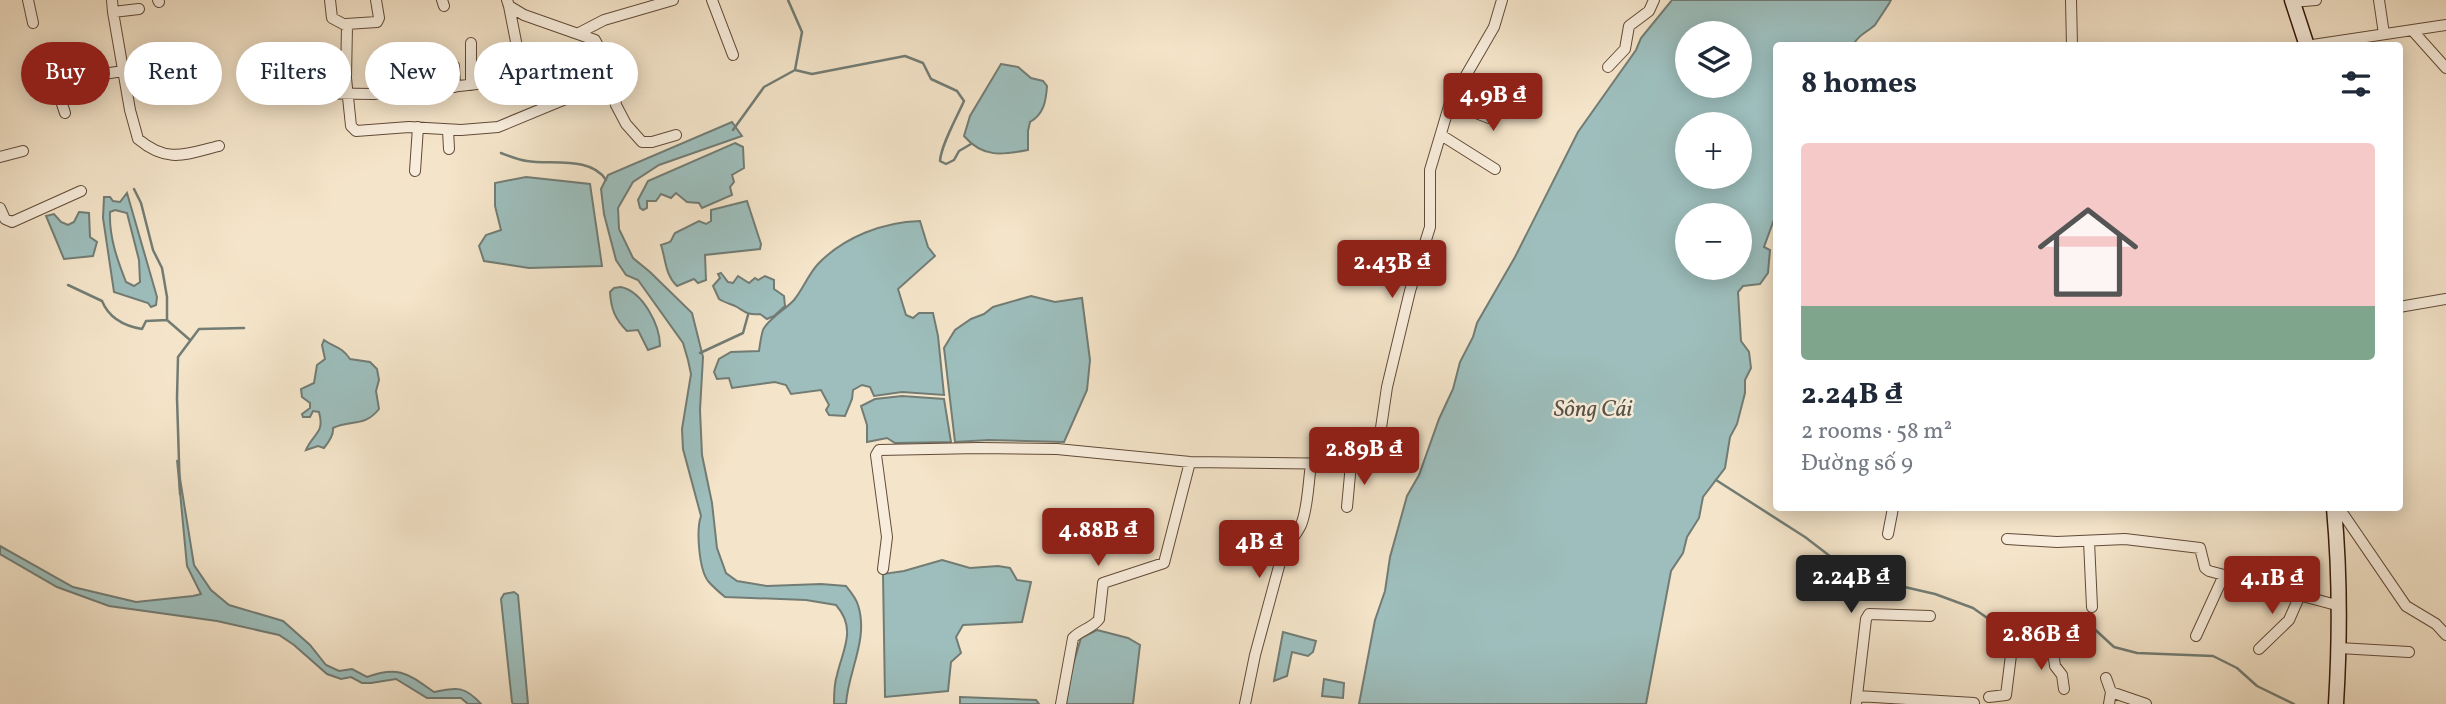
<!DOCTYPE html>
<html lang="en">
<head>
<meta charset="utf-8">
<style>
	:root { --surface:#fff; --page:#f6f6f7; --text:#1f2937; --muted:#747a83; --line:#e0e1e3; --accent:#8f2418 }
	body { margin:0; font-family:Vollkorn,serif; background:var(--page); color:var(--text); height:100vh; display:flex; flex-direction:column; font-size:26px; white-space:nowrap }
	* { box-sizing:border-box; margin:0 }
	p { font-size:23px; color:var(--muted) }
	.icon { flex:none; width:38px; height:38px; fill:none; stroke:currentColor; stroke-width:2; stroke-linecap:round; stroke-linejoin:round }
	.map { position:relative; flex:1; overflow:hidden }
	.drawer { position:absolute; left:1773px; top:42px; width:630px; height:469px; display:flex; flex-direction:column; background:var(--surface); border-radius:7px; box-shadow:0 4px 18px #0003 }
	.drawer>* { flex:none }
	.top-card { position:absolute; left:21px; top:42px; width:665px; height:63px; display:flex; gap:14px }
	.controls { position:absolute; left:1675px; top:21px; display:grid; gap:14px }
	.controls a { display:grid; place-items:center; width:77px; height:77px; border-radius:50%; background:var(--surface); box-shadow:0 4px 18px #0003; font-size:35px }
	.price { position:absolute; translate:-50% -60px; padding:0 16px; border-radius:7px; background:var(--accent); color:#fff; font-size:23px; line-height:46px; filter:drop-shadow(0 2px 4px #0008) }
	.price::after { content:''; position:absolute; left:50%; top:42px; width:21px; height:16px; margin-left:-10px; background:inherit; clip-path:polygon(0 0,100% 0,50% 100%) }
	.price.selected { background:#222; color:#fff }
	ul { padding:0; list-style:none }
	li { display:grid; align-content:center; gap:14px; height:371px; padding:0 28px }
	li+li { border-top:2px solid var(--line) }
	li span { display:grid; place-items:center; height:217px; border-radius:7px; color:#555 }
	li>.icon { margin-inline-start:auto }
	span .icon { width:126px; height:126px; fill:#fffc; stroke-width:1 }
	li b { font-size:30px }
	h2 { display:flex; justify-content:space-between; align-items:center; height:84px; padding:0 28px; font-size:30px }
	.chip { padding:0 24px; border-radius:32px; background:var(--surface); box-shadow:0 4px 18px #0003; font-size:24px; line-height:63px }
	.chip.selected { background:var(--accent); color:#fff }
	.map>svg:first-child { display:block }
	.water { fill:#9dbebc; stroke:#727c74; stroke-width:2; fill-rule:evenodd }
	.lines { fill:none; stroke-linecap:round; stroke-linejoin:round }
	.stream { stroke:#727c74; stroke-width:2.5 }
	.minor-casing { stroke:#624b39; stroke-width:12 }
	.secondary-casing { stroke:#321809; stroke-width:17 }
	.minor { stroke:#f8eddc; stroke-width:10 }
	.secondary { stroke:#f8eddc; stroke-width:14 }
	.labels { text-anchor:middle; stroke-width:5; stroke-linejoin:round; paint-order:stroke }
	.water-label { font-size:23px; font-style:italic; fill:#575248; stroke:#f8eddc }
</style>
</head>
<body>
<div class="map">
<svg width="2446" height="704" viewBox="0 0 2446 704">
	<rect width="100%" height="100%" fill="#f4e4c9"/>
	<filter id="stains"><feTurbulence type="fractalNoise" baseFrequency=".00286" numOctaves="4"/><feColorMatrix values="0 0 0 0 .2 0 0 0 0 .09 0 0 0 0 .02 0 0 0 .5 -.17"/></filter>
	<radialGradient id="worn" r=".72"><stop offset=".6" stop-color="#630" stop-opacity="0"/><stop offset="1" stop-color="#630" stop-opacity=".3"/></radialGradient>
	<path class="water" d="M1672 0H1891C1890 3 1876 23 1875 25 1865 34 1860 33 1853 45L1776 46V214L1764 247 1770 250 1768 273 1760 284 1743 286 1738 292 1741 341 1749 352 1751 368 1745 380V393L1737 424 1730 437 1725 468 1703 497 1699 518 1687 537 1683 553 1671 571 1646 704H1359L1375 620 1385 591 1390 557 1407 496 1419 475 1439 419 1453 389 1460 362 1473 337 1477 323 1515 257 1578 132 1636 50 1641 38ZM1687 33H1740V86H1687ZM1687 124H1740V177H1687ZM1687 215H1740V268H1687Z
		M1001 64 1018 67 1031 78 1043 81 1047 86C1046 101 1044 114 1030 122L1028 131V150C1002 155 983 158 964 136L970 116Z
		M732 122 742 136 659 165 633 182 618 208 619 229 633 258 650 272 692 313 703 357 700 410 702 455 712 503 717 548 726 573 737 581 767 586 821 584 846 586C850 591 856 598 858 605 869 639 848 671 846 704H834C834 695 834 684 837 675 843 649 857 629 836 605L806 600 725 597C719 592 713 587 708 581 699 569 696 530 701 516L683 449 682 429 691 374 688 360 683 343 638 280 626 275 616 260 604 214 601 189 608 175Z
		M735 143 743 147 744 168 732 175 734 182 730 187 732 195 702 208 699 203 687 202 676 193 671 198 661 194 656 201H647V208L643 210 640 208 638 200 648 181Z
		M526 177 590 184 602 266 529 268 484 261 479 246 486 235 501 230 495 206V183Z
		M127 193 157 297 156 305 151 307 148 303 114 292 103 218 104 197H110L113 201 120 202ZM115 210 127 213 139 260 140 282 134 286 126 282C117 259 109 237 110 212Z
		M747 201 761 244 760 249 705 255 706 280 698 283 694 279 677 286C665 275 666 260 661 245 674 241 669 243 675 233L699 221 706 224 711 221V210Z
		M79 212 89 213 90 237 97 242 93 256 64 259 46 216 54 214 61 222 68 225 74 222Z
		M920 221 928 247 935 256 898 289 906 315 913 318 919 313H933L938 336 944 395 902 392 874 396 870 387 862 385 853 390 852 399 845 416 829 415 826 410 829 405 821 390 791 394 786 385 775 382 732 388 729 378 717 379 714 372 719 359 731 352 759 351C760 344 761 336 763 330 767 320 786 309 794 300 803 289 808 275 818 264 844 237 883 222 920 221Z
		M721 273 728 282 733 283 738 276 749 283 755 278 758 280 765 276 774 280V289L784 296 785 306 774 316 767 319 760 314C748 315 747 313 737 307 732 304 725 303 719 299L713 286 720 278 718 274Z
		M621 287C643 292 660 325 660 346L648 350 638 330 627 331C615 319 611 309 610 292L614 288Z
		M1031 296 1055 302 1082 298 1090 360 1087 390 1064 442 989 440 955 442 944 348 955 330 971 319 984 314 993 307Z
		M324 340C335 348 341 346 350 359L370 362 377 369 379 380 376 391 379 409C364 428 351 419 333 428 334 435 329 442 324 448L318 446 306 450C313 433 325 434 319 412L313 411 310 417H303L302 414 310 408V403L302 397 301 389 314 383 317 365 325 359 322 345Z
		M902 396 944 399 951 442 895 443 887 438 867 442V425L861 406 875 399Z
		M177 460 194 565 211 590 229 605 283 621 310 645 326 665 339 671 352 669 367 677C399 665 408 674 434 692 457 687 465 686 481 704H468L461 698H427L396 679 371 683H362L351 677 341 679 327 674 294 645 279 635 217 621 109 606 57 587 0 554V546L73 587 136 602 193 596 201 594 187 566Z
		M942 560 970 568 998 566 1010 568 1017 580 1031 582 1022 622 963 625 956 637 961 653 951 662 948 691 885 697 883 574 904 571Z
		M514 592 518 595 528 704H513L512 702 501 599 504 594Z
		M1097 630 1128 638 1140 645 1133 704H1065L1072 668 1081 638Z
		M1283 632 1316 641 1313 652 1308 656 1292 652 1287 676 1274 681Z
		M1324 679 1344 683 1343 698 1322 696Z
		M960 697 1036 700 1039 704H960Z"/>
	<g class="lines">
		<path class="stream" d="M795 70 812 74 905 56 923 63 931 79 957 91 964 101C957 117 941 145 940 161L946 164 954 160 959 151 971 144
			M733 130 764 87 795 70 802 32 788 0
			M501 153C509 156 518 160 527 161 551 165 591 156 606 180
			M134 189 141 203 153 250 162 268 167 297V320L190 340
			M68 285 102 301C109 318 124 326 142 329L146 321 167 320
			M700 353 743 333 748 315
			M1716 480 1805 537 1852 573 1861 577 1935 594 1973 608 2006 631 2029 632 2078 621 2089 624 2114 647 2137 653 2213 656 2237 668 2257 686 2294 704
			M180 494 177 398 178 357 199 329 244 328"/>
		<defs>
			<path id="minor" d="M28 0 33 23
				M112 0 113 12 139 9
				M158 0 159 2
				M330 0 332 18 347 26 346 78 351 126 356 131 409 127 461 130 498 127 573 96
				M442 0 444 6
				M507 0 509 6 524 15 595 40 616 79 614 92 616 105 626 124 642 142H652L676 135
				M712 0 733 55
				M2071 0 2072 46
				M2379 0 2384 34
				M2292 2 2316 0
				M509 6 519 57
				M113 12 130 110 138 139C168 164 186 154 219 146
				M346 24 377 22 379 18 376 0
				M2412 30 2446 68
				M579 33 604 20 673 0
				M471 43V85
				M2306 46 2446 25
				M454 66 455 87
				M1608 67 1625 49 1629 26 1649 11 1654 0
				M38 80 58 81
				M126 86 211 64
				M295 93 375 94 417 85 441 88 477 84
				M1450 103 1489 118 1504 83
				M65 113 59 95 58 81 123 71
				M448 130 449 149
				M1441 135 1495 169
				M0 157 23 151
				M415 171 418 127
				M0 208 5 219 12 222 81 191
				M2399 307 2446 299
				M1347 507 1351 464
				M2339 508 2406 606 2436 624 2446 635
				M1888 534 1893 508
				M2007 539 2057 542 2125 539 2200 548 2205 568 2209 571 2340 606
				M2089 541 2092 607
				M883 569 887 537 876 455 879 450 979 448 1057 449 1190 462 1351 464 1369 462 1377 455 1387 387 1410 291 1430 227V170L1450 103 1494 27 1502 0
				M2196 636 2224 575
				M2339 648 2409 652
				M2259 649 2289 620 2300 595
				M2053 651 2055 666 2062 675 2064 689
				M2106 678 2111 692 2146 704
				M1857 696 1974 703
				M1989 697 2006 695 2011 655
				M1061 704 1073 638C1080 630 1093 628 1099 619L1103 583 1164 563 1190 462
				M1245 704 1255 655 1281 559C1285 545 1295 538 1301 525 1308 508 1308 484 1311 465
				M1856 704 1866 619 1869 614 1930 616
				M2109 704 2111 692"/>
			<path id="secondary" d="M2292 0 2307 46
				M2334 508C2340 573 2340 638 2336 704"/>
		</defs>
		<use href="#minor" class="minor-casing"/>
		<use href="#secondary" class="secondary-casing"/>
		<use href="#minor" class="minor"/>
		<use href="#secondary" class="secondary"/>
	</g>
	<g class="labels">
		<g class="water-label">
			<text x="1593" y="416">Sông Cái</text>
		</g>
	</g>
	<rect width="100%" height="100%" filter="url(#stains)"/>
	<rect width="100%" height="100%" fill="url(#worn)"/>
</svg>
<div class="controls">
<a><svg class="icon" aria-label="layers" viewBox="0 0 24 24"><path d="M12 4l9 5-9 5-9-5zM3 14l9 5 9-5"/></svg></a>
<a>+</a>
<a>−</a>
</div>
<b class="price" style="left:1493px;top:133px">4.9B ₫</b>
<b class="price" style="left:1392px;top:300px">2.43B ₫</b>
<b class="price" style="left:1364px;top:487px">2.89B ₫</b>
<b class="price" style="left:1098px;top:568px">4.88B ₫</b>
<b class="price" style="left:1259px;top:580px">4B ₫</b>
<b class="price selected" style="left:1851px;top:615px">2.24B ₫</b>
<b class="price" style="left:2272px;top:616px">4.1B ₫</b>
<b class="price" style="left:2041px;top:672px">2.86B ₫</b>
<div class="top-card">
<a class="chip selected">Buy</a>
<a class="chip">Rent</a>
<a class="chip">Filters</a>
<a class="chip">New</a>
<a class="chip">Apartment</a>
</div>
<section class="drawer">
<h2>8 homes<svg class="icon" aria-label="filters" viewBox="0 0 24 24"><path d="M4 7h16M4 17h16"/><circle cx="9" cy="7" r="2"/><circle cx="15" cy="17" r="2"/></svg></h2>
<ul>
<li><span style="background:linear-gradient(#f6c9c9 75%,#7fa58c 0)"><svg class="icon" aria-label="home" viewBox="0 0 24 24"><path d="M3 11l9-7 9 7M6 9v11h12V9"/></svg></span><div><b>2.24B ₫</b><p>2 rooms · 58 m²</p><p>Đường số 9</p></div></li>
</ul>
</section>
</div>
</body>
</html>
